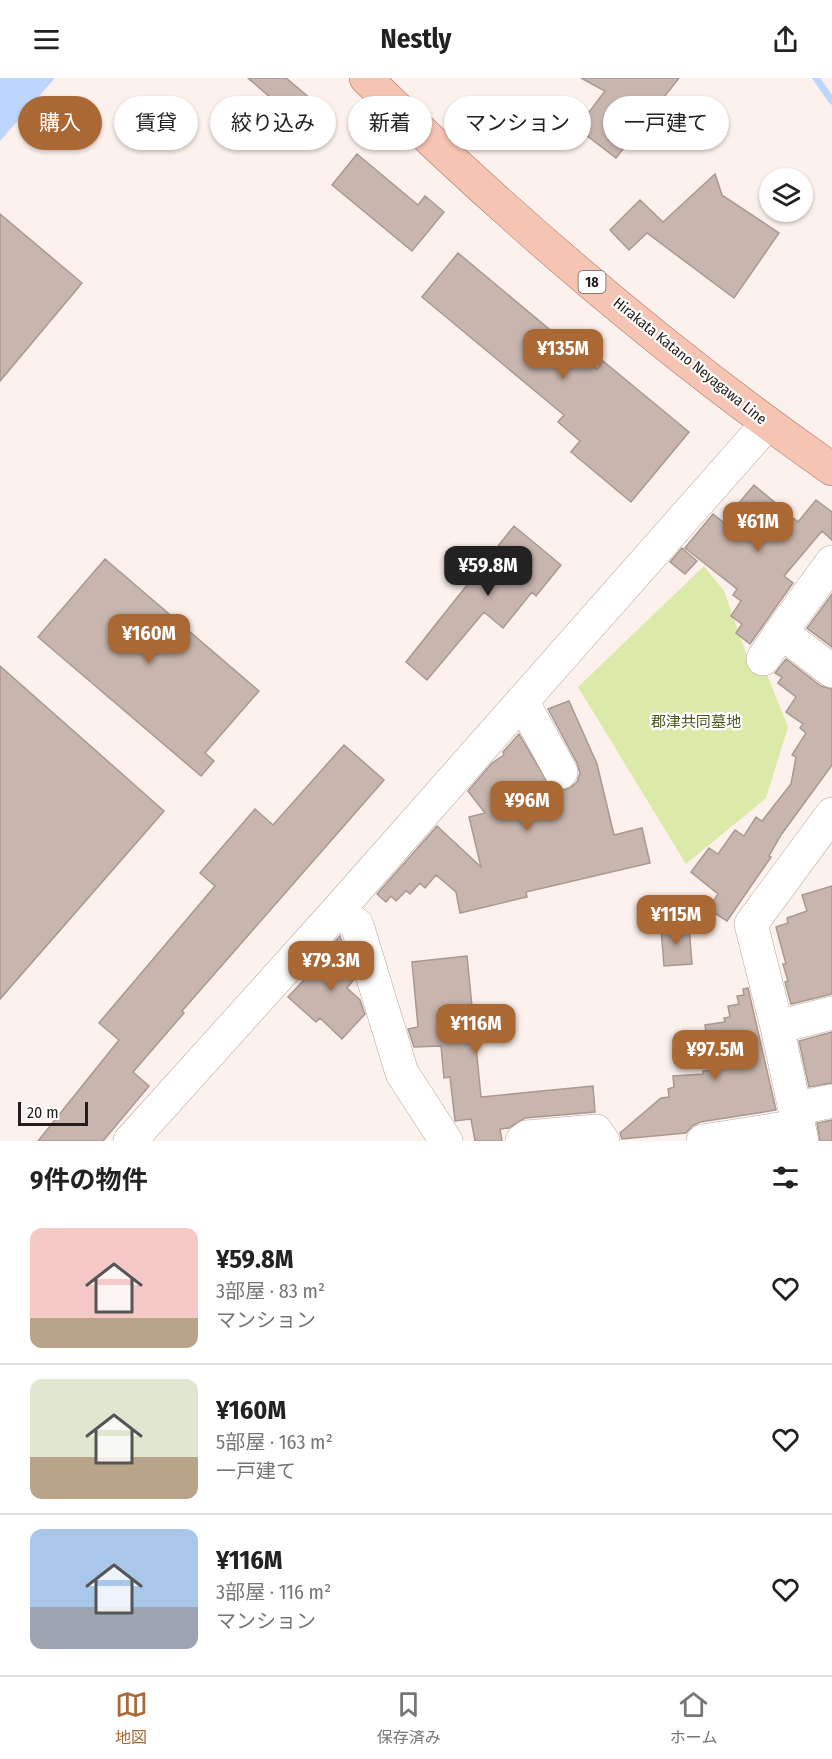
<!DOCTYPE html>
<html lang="ja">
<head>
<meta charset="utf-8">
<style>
	:root { --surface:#fff; --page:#f2f2f2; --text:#222; --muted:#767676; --line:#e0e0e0; --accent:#aa6835 }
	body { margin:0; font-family:"Fira Sans Condensed","Noto Sans JP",sans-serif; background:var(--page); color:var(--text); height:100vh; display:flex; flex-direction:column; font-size:22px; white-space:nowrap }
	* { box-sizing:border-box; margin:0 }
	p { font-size:20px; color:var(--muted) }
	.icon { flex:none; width:33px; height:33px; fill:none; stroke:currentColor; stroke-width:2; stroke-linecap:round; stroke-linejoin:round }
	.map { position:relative; height:1063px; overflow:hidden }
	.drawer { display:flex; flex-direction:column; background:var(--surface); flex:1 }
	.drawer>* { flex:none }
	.guide { position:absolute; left:18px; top:18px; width:796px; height:54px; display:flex; gap:12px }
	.buttons { position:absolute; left:759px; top:90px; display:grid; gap:12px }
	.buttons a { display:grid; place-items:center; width:54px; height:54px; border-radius:50%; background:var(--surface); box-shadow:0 2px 4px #0004; font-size:30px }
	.scale { position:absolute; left:18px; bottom:15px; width:70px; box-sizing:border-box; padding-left:6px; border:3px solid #241d1b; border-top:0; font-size:16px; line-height:21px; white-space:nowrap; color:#241d1b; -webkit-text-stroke:4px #fff; paint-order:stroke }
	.price { position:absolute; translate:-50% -51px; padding:0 14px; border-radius:12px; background:var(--accent); color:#fff; font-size:20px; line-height:39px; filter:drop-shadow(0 2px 3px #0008) }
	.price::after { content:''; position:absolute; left:50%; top:36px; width:18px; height:14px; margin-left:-9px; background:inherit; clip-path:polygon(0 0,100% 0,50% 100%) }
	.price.on { background:#222; color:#fff }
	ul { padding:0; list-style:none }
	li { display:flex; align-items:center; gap:18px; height:150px; padding:0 30px }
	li+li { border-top:2px solid var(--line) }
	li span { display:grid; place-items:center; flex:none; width:168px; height:120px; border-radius:12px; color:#555 }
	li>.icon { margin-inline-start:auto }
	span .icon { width:72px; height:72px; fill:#fffc; stroke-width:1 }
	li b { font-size:26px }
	h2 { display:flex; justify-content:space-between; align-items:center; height:72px; padding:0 30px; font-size:26px }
	.chip { padding:0 21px; border-radius:27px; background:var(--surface); box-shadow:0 2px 4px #0004; font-size:21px; line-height:54px }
	.chip.on { background:var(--accent); color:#fff }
	header { display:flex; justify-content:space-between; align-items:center; height:78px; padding:0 30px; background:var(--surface); font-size:27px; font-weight:700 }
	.tabs { display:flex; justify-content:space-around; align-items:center; height:84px; border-top:2px solid var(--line); background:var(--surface); font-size:16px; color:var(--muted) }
	.tabs a { display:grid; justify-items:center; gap:3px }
	.tabs .on { color:var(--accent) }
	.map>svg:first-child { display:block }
	.green { fill:#dbeaa9 }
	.water { fill:#bcd6fe }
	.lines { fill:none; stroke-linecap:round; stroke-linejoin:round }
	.stream { stroke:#bcd6fe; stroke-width:7 }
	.building { fill:#c8b6ae; stroke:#a99890; stroke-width:1.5 }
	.minor-casing { stroke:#b8a69f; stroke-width:34 }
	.major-casing { stroke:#a7705d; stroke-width:34 }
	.minor { stroke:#fff; stroke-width:33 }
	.major { stroke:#f5c4b3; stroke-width:33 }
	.labels { text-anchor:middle; stroke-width:4.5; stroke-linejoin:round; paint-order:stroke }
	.shield { fill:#fff; stroke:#66615f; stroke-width:1.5 }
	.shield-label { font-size:14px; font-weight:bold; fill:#241d1b }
	.street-label { font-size:15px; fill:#241d1b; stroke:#fff }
	.park-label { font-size:15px; fill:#4d571e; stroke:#fff }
</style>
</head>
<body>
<header><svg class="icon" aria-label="menu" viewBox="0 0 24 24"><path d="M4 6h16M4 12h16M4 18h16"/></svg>Nestly<svg class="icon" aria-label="share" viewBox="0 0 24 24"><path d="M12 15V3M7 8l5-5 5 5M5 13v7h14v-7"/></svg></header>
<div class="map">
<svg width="832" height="1063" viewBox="0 0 832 1063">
	<rect width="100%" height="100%" fill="#fcf1ec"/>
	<path class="green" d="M704 488 724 513 747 578 766 594 788 649 766 720 686 786 578 609Z"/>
	<path class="water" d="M0 0H55L0 63Z"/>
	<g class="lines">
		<path class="stream" d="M816 0 832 23"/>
	</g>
	<path class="building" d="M248 0H286L311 21 295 41Z
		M581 0H679L616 80 577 50 605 13Z
		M357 76 418 127 425 118 444 134 412 173 332 107Z
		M715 96 722 117 779 155 734 220 647 155 629 172 610 152 640 122 663 144Z
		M0 136 82 205 0 303Z
		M458 175 597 291 603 283 689 354 631 424 571 374 580 363 558 344 564 337 422 219Z
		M754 407 798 444 816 422 832 434V462L822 453 784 498 793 505 750 566 736 555 742 546 731 538 741 523 733 517 737 511 685 470 713 436 723 444Z
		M514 448 561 487 536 518 532 514 503 550 484 534 427 602 406 584Z
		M682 470 697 483 685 496 670 484Z
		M105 481 259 613 205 675 214 683 201 698 38 559Z
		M832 516V569L807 550Z
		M786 581 821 608 832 611V687L781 757 769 778 771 779 727 843 708 831 718 816 691 794 709 770 718 776 735 752 744 758 756 739 762 743 791 706 796 679 792 677 806 655 800 650 803 646 786 634 796 619 778 605 782 599 775 595Z
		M0 588 164 733 0 921Z
		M569 623 597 686 614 757 642 750 650 785 526 814 527 819 460 835 456 814 436 797 425 810 420 805 410 816 406 813 396 823 391 818 386 824 377 816 437 748 481 789 469 739 485 735 468 713 492 685 504 677 503 674 519 656 551 710 561 713 570 710 577 704 580 695 577 685 548 631Z
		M344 667 384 702 182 933 184 935 133 994 149 1008 103 1063H38L119 962 99 945 215 808 200 795 255 731 273 747Z
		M832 808V916L791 926 785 904 788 903 783 886H786L776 849 788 845 787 840 807 833 802 817Z
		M689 849 692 886 664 888 661 851Z
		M340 858 354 901 347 910 360 922 365 936 342 961 320 940 316 944 288 919 321 884 318 882Z
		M467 878 481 1019 593 1008 595 1034 525 1040 509 1050 500 1051 502 1063H475L471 1041 455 1043 450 999 444 1000 441 968 414 969 408 951 418 949 412 884Z
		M748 910 776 1032 700 1044 692 1048 686 1055 622 1061 620 1055 661 1020 669 1019 668 1011 674 1009 673 998 703 996V993L711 992 705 947 725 944 724 940 730 939 728 928 739 926 737 918 744 917 743 911Z
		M832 954V1005L809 1009 799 963Z
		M832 1042V1063H820L817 1045Z"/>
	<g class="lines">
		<defs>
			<path id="minor" d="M832 484 781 554 832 593
				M763 581 781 554
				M522 623 561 694
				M338 832 357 847 402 995 446 1063
				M777 949 832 935
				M795 1031 832 1023
				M130 1063 338 832 767 346
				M522 1063 527 1059 596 1053 603 1063
				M703 1063 798 1048
				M802 1063 777 949 751 846 832 736"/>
			<path id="major" d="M366 0C510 141 667 276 832 391"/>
		</defs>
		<use href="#minor" class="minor-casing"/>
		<use href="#major" class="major-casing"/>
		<use href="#minor" class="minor"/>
		<use href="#major" class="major"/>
	</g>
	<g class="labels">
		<rect class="shield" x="578.5" y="193" width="27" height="22" rx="4.5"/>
		<g class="shield-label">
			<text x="592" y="209">18</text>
		</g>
		<g class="street-label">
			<text transform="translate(690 283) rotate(39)" y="5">Hirakata Katano Neyagawa Line</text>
		</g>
		<g class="park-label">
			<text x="696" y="649">郡津共同墓地</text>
		</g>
	</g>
</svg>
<div class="buttons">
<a><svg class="icon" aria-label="layers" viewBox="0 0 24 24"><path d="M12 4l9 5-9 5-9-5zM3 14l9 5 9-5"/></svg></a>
</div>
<div class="scale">20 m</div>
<b class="price" style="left:563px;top:302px">¥135M</b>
<b class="price" style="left:758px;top:475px">¥61M</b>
<b class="price on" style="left:488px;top:519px">¥59.8M</b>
<b class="price" style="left:149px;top:587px">¥160M</b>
<b class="price" style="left:527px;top:754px">¥96M</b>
<b class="price" style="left:676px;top:868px">¥115M</b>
<b class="price" style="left:331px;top:914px">¥79.3M</b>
<b class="price" style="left:476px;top:977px">¥116M</b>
<b class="price" style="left:715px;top:1003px">¥97.5M</b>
<div class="guide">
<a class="chip on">購入</a>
<a class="chip">賃貸</a>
<a class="chip">絞り込み</a>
<a class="chip">新着</a>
<a class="chip">マンション</a>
<a class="chip">一戸建て</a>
</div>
</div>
<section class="drawer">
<h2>9件の物件<svg class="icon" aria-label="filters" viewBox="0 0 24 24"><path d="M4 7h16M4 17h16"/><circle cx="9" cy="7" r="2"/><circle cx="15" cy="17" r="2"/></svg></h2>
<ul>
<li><span style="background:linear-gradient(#f6c9c9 75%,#b9a48a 0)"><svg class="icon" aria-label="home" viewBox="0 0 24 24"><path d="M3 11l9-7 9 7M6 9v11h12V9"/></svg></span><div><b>¥59.8M</b><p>3部屋 · 83 m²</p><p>マンション</p></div><svg class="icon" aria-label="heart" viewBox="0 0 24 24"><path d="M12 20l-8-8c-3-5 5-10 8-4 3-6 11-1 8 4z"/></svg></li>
<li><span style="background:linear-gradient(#dfe7d0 65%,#b9a48a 0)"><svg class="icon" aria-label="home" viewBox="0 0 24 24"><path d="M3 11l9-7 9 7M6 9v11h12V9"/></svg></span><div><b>¥160M</b><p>5部屋 · 163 m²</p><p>一戸建て</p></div><svg class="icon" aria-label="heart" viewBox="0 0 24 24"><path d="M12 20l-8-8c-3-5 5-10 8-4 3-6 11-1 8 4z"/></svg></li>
<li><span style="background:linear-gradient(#a9c7e8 65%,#9aa5b1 0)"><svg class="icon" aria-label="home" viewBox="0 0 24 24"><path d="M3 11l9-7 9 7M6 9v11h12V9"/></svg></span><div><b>¥116M</b><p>3部屋 · 116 m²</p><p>マンション</p></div><svg class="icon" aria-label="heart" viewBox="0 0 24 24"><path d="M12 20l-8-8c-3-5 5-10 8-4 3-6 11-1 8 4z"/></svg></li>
</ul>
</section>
<nav class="tabs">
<a class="on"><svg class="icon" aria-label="map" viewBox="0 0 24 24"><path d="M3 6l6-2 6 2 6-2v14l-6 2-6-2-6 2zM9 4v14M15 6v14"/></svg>地図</a>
<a><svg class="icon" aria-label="saved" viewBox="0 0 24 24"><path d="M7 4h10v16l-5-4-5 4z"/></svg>保存済み</a>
<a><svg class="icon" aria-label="home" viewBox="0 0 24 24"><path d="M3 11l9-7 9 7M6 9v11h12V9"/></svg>ホーム</a>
</nav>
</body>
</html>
